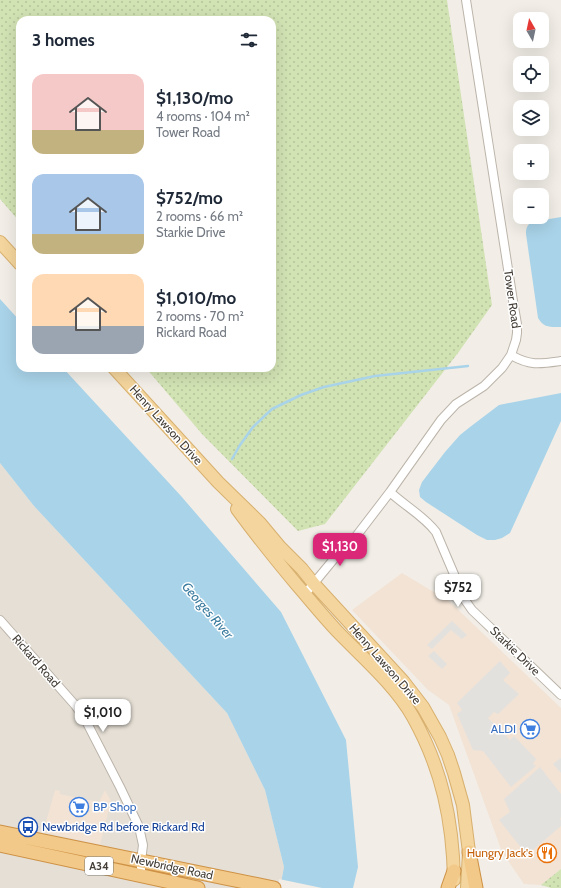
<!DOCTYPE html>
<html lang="en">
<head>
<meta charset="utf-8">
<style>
	:root { --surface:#fff; --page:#f6f6f7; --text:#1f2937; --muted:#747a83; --accent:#db2777 }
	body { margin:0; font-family:Cabin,sans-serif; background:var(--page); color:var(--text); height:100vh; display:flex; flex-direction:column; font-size:15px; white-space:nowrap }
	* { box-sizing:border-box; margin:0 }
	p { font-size:13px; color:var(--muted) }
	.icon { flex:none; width:22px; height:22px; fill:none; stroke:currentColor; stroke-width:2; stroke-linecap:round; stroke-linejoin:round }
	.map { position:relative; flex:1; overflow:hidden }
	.panel { position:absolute; left:16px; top:16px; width:260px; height:356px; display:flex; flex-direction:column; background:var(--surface); border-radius:12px; box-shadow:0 4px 16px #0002 }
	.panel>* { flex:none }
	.needle { width:26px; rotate:351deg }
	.controls { position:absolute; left:513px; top:12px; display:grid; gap:8px }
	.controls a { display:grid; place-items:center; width:36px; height:36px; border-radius:8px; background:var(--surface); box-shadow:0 4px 16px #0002; font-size:20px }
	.price { position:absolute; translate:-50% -34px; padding:0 9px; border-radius:8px; background:#fff; color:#222; font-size:13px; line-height:26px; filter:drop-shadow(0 1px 2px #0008) }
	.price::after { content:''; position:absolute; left:50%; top:24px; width:12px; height:9px; margin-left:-6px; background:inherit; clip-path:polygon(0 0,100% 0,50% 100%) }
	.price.selected { background:var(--accent); color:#fff }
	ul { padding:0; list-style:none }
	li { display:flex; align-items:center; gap:12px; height:100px; padding:0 16px }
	li span { display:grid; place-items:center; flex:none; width:112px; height:80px; border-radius:12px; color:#555 }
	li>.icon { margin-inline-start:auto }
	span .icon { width:48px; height:48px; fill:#fffc; stroke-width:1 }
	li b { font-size:17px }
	h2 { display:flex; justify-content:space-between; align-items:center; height:48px; padding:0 16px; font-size:17px }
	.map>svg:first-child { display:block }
	.residential { fill:#e5dfd5 }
	.commercial { fill:#f2e3d4 }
	.grass { fill:url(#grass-dots) }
	.parking { fill:#e3e1de }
	.water { fill:#a9d3e9 }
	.pier { fill:#f2eee7 }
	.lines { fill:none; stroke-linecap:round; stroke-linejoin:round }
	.stream { stroke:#a9d3e9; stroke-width:2.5 }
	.minor-casing { stroke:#bcb4aa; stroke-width:10 }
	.primary-casing { stroke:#d8b06f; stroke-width:14 }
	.trunk-casing { stroke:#ce9145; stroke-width:15 }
	.minor { stroke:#fff; stroke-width:8 }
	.primary { stroke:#f4d59d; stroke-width:12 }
	.trunk { stroke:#f2c988; stroke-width:13 }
	.labels { text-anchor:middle; stroke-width:3; stroke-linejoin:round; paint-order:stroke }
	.shield { fill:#fff; stroke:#7c7873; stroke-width:1 }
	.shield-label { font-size:11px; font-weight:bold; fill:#443e37 }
	.street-label { font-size:12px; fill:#443e37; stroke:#fff }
	.shop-label { font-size:12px; fill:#366cbe; stroke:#fff; text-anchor:end }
	.transit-label { font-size:12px; fill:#164399; stroke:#fff; text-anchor:start }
	.food-label { font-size:12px; fill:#c56008; stroke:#fff; text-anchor:end }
	.water-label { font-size:13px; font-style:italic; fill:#387a9e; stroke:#fff }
</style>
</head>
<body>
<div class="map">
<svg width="561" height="888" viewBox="0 0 561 888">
	<defs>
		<pattern id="grass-dots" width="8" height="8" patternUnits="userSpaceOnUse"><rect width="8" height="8" fill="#d1e2b3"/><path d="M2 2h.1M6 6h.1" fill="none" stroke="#b5c39b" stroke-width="1.8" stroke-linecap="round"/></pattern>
	</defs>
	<rect width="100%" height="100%" fill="#f2eee7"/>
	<path class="residential" d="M0 463 34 506 227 713 265 790 284 867 280 888H0Z"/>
	<path class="commercial" d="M402 573 449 601 561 708V869L541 885 524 884 502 852 449 705 428 690 352 610Z
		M55 790 60 791V794L99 802 105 790 111 801 100 845 43 832Z"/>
	<path class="grass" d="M0 0H447L492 305 458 353 325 524 298 531 202 434 146 368H272V20H20V222L0 199Z
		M561 869V888H551L541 885Z"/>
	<path class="parking" d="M452 621 467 635 462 639 451 630 432 649 427 645Z
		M434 651 447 664 442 669 428 656Z
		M500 661 510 673 503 680 519 694 498 714 494 712 488 718 510 740 514 736 536 759 533 764 536 766 511 787 483 751 473 750 457 714 462 710 457 703Z
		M561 758V773L553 764Z
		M540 767 561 794V817L560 819 561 820V826L527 855 499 820 510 812 504 799Z"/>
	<path class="water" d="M561 217V327C550 327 544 328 538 318L526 234C526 228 527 225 532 222Z
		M0 299 20 321V368H63L181 496 281 612 346 740 358 867 353 888H280L284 867 265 790 227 713 34 506 0 463Z
		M561 393V421L510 533 502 538 495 540H487L477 535 426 502 420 497 419 490 422 482 445 452 460 435 470 427 499 405Z"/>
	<path class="pier" d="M279 879 322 888H278Z"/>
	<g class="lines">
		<path class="stream" d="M232 459 240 445 253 427 272 409 301 395 324 387 375 376 468 366"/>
		<defs>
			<path id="minor" d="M511 355C530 366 540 364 561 361
				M390 492C405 506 424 516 436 532L465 600 472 610 561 695
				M305 594 338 554 354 539 390 492 441 420 456 404 484 386 502 368 511 355 516 340 517 333V324L513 301 466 0
				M0 620 75 705 85 719 120 787 139 827 143 845 141 861V875"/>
			<path id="primary" d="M0 242 20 264
				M114 368 218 482 260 523 280 547 302 569 314 584 403 681 423 707 440 737 448 755 454 773 463 805 469 852 467 888
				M237 509C256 535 276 560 297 585 310 600 323 616 337 631 362 657 395 685 413 717 442 769 453 821 454 880"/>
			<path id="trunk" d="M0 832 274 888
				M0 845 198 888
				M469 852 476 888
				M448 888 454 871"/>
		</defs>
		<use href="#minor" class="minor-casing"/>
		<use href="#primary" class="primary-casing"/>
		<use href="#trunk" class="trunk-casing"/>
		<use href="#minor" class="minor"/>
		<use href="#primary" class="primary"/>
		<use href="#trunk" class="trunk"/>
	</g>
	<defs>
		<symbol id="supermarket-ring" viewBox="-11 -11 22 22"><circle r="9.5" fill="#fff" stroke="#3f7fe0" stroke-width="1.5"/><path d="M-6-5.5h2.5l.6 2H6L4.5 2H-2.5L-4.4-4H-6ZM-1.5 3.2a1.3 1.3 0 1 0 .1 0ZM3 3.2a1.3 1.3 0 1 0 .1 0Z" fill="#3f7fe0"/></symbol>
		<symbol id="bus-ring" viewBox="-11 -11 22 22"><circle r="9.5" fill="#fff" stroke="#1a4fb4" stroke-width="1.5"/><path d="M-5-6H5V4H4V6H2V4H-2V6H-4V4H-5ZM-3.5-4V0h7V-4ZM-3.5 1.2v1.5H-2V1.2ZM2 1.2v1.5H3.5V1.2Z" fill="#1a4fb4"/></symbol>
		<symbol id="restaurant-ring" viewBox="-11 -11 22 22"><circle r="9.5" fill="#fff" stroke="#e8710a" stroke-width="1.5"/><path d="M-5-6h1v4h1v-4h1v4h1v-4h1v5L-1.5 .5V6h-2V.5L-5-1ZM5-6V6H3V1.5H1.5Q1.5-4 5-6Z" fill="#e8710a"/></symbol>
	</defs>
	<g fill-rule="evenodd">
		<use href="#supermarket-ring" x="519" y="718" width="22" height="22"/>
		<use href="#supermarket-ring" x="68" y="796" width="22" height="22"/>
		<use href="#bus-ring" x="17" y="816" width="22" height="22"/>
		<use href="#restaurant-ring" x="536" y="842" width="22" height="22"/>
	</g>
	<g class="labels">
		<rect class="shield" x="85" y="857" width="28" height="18" rx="3"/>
		<g class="shield-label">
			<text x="99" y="870">A34</text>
		</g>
		<g class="street-label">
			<text transform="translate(512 299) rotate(82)" y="4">Tower Road</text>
			<text transform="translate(166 425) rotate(48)" y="4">Henry Lawson Drive</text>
			<text transform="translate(515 651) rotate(44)" y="4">Starkie Drive</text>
			<text transform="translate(36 661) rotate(49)" y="4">Rickard Road</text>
			<text transform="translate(385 664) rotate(49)" y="4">Henry Lawson Drive</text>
			<text transform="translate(172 867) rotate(12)" y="4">Newbridge Road</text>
		</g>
		<g class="shop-label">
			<text x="516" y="733">ALDI</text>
			<text x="93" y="811" text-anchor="start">BP Shop</text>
		</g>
		<g class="transit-label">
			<text x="42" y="831">Newbridge Rd before Rickard Rd</text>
		</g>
		<g class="food-label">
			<text x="533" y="857">Hungry Jack's</text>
		</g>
		<g class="water-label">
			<text transform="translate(208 610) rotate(49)" y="5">Georges River</text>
		</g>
	</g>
</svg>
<div class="controls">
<a><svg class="needle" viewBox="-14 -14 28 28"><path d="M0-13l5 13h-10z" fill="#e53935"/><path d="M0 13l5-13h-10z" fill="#747a83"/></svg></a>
<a><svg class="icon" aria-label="locate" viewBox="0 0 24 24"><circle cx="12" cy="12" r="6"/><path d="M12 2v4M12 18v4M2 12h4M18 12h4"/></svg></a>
<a><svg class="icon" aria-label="layers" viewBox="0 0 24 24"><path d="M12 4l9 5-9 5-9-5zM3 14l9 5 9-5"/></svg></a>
<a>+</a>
<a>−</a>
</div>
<b class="price selected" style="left:340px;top:567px">$1,130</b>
<b class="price" style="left:458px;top:608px">$752</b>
<b class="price" style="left:103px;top:733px">$1,010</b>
<section class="panel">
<h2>3 homes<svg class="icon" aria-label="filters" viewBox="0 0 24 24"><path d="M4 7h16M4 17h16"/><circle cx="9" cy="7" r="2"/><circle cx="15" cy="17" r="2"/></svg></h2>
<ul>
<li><span style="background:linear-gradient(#f6c9c9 70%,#c2b280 0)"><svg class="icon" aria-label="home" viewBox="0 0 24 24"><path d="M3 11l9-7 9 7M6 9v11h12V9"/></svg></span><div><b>$1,130/mo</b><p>4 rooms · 104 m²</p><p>Tower Road</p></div></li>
<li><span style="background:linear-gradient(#a9c7e8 75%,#c2b280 0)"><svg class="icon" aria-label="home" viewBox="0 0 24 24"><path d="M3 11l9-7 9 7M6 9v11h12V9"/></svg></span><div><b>$752/mo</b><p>2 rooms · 66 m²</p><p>Starkie Drive</p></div></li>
<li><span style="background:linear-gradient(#ffd9b3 65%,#9aa5b1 0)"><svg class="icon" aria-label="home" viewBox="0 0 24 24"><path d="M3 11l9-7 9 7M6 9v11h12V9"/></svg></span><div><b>$1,010/mo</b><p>2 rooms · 70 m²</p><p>Rickard Road</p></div></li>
</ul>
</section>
</div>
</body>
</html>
